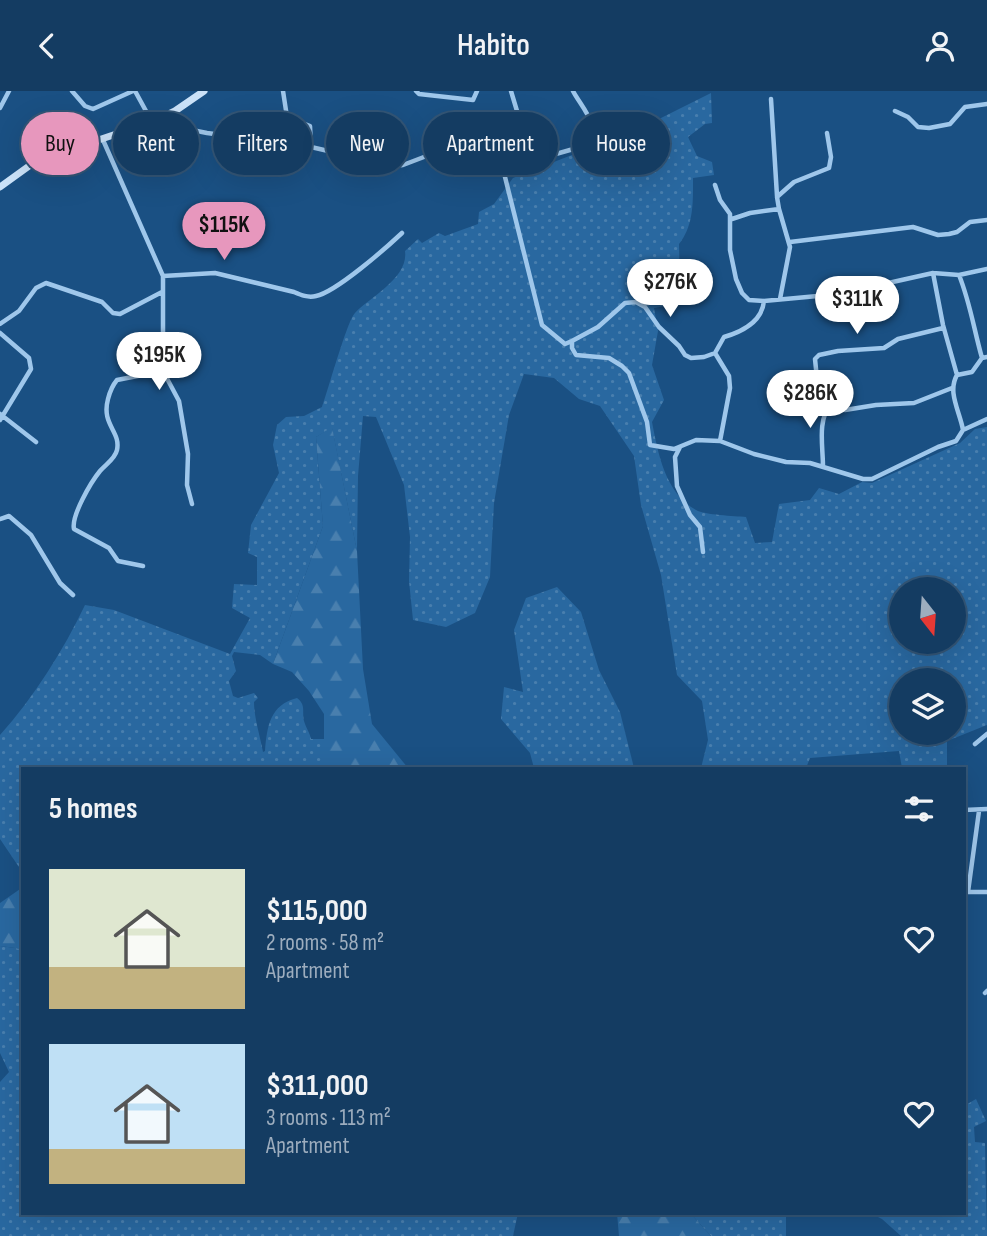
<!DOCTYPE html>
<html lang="en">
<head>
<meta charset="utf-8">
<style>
	:root { --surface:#143c62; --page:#21476b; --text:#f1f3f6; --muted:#9dadbe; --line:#335677; --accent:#e797bd }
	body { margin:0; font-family:"Sofia Sans Condensed",sans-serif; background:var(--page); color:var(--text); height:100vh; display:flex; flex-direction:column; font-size:26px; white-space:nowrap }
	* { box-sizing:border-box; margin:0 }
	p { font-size:23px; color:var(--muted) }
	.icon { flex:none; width:38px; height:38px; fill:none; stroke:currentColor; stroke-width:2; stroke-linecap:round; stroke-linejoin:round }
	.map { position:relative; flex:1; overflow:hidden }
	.sheet { position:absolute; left:21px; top:676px; width:945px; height:448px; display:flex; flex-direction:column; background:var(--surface); border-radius:0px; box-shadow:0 7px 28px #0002,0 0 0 2px var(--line) }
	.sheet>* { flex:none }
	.hud { position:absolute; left:21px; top:21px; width:945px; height:63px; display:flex; gap:14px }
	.needle { width:46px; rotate:163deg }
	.tools { position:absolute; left:889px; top:486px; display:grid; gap:14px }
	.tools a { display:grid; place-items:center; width:77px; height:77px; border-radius:50%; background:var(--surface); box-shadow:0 7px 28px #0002,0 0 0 2px var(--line); font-size:35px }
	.price { position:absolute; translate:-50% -60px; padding:0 16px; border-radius:24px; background:#fff; color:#222; font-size:23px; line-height:46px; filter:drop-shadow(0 2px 4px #0008) }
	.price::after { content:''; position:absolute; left:50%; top:42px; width:21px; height:16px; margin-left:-10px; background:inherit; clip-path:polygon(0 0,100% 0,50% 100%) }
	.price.on { background:var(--accent); color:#111 }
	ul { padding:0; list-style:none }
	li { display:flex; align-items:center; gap:21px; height:175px; padding:0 28px }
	li span { display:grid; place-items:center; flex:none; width:196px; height:140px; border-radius:0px; color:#555 }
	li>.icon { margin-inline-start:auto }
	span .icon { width:84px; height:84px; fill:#fffc; stroke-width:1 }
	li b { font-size:30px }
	h2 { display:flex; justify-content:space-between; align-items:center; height:84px; padding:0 28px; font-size:30px }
	.pill { padding:0 24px; border-radius:32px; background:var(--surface); box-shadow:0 7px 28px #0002,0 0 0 2px var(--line); font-size:24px; line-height:63px }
	.pill.on { background:var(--accent); color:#111 }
	header { display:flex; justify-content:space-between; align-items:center; height:91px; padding:0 28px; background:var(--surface); font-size:32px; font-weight:600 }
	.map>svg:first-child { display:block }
	.grass { fill:url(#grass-dots); fill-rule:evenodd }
	.forest { fill:url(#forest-firs) }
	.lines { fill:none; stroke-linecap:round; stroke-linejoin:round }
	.street { stroke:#9fc7eb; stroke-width:4.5 }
	.secondary { stroke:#cbe2f8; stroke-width:7 }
</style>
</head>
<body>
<header><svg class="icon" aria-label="back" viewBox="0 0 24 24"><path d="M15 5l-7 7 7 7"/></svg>Habito<svg class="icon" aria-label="person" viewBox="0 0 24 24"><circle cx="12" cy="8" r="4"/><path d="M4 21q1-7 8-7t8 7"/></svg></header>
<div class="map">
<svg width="987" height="1145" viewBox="0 0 987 1145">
	<defs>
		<pattern id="grass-dots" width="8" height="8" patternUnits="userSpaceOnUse" patternTransform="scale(1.75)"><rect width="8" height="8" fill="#2968a0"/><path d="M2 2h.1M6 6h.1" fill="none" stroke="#497fae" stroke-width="1.8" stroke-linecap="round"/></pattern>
		<pattern id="forest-firs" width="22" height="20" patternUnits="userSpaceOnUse" patternTransform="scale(1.75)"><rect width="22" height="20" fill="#2968a0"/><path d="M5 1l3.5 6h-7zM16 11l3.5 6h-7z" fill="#497fae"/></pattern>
	</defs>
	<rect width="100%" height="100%" fill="#1a5083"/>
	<path class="grass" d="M711 2 712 32 705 33 688 46 697 65 712 71 714 84 693 87C693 111 694 134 679 153L680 198 665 202V215L654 217 658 240 652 274 664 309 652 331C658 362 665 402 696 419 705 424 734 425 746 426L755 452 772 451 779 413 810 409 819 397 839 403 862 391 872 392 960 352 975 338 987 336V634L947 650V677H902L899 660 810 667 806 677H701L708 649 702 610 677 584 661 484 641 414 634 365 600 315 579 308 554 287 524 283 509 324 494 412 490 486 475 522 446 536 413 529 409 490 410 446 404 394 376 326 363 325 358 385 357 460 332 337 316 346 323 435 273 573 260 564 234 561 232 565 236 580 229 590 233 605 238 607 254 602 258 607 254 611C254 626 260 645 263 661L265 660C267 635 270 614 297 607 306 614 302 619 304 630 306 637 310 642 311 648H324V677H23V782L0 748V644C34 606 63 560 85 514L114 519 230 563 250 527 232 517 234 493 257 494V466L248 462 251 434 279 382 273 354 277 334 286 326 304 325 322 316C328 300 347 230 355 222 370 206 409 187 405 160L418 148 422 152 439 142 445 145 478 133 479 121 494 113 513 87 582 60 586 74 608 68 644 48 643 36ZM901 499H954V551H901ZM901 590H954V642H901Z
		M557 496 581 521 599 579 620 621 634 677H534L530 662 501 628 504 596 523 601 514 539 526 507Z
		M0 855 23 858V1122H518L513 1145H0V991L9 981 0 962Z
		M976 1008 986 1030 974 1036 975 1051 985 1052 987 1145H901L882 1128 870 1122H964V1015Z
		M690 1122H786V1145H711Z"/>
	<path class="forest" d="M332 336 357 460 363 578 372 633 408 677H324V623L309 600 292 581 273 573 323 435 316 346Z
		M23 796V858L0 855V812Z
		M617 1122H690L711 1145H619Z"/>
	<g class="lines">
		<path class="street" d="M72 0 85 15 93 18 133 0
			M135 0 152 31 207 42 311 56 393 75 403 74 437 61 468 54 485 57 492 63 503 78 542 234 565 253 572 250
			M283 0 287 26 310 35 311 56
			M416 0 419 3 473 9 477 0
			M511 0 532 70
			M771 8 777 105
			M0 17 9 0
			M895 20 908 26 918 36 929 37 950 33 965 16 987 13
			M103 49 163 185 215 182 294 201C301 204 308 207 316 205 336 201 386 157 402 142
			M503 78 584 55C605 38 581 16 573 0
			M715 94 720 109 730 123V159L736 188 742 202 749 209 764 210 839 203 933 182 959 184 987 178
			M779 118 790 156 780 208
			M732 128 750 122 779 118 777 106 794 91 829 77 831 66 827 42
			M790 151 913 136 938 144 949 143 957 141 970 131 987 129
			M933 182 943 234 957 284
			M959 184C970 211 974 239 982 267
			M163 185V280L179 310 188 363 187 394 192 413
			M764 210C762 231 741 241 724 246L715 262 704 266 691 267 685 264 679 255 659 236 645 216 636 211 625 212 598 236 572 250V257L576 264 609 267 622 275 629 282 647 331 650 354 674 358 696 349 720 350 754 363 786 371 810 372 863 388H872L938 356 956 350 963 339C960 321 947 301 957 284L972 281 982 267 987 266
			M0 233 19 220 36 197 46 192 102 211 113 222 120 223 162 201
			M943 237 898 248 884 257 838 260 819 264 815 268 817 288 831 313 845 319 876 314 914 312 952 297
			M0 242 29 267 31 278 0 329
			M715 262 729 285 730 297 720 350
			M0 323 36 351
			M963 339 987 328
			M680 356 675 366 677 395 690 424 700 436 703 461
			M823 376C823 355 817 329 831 313
			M0 428 9 425 31 444 60 492 73 504
			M143 475 118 470 109 457 74 438C71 425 91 391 100 380 106 373 115 368 117 359 121 340 101 334 108 308 110 300 112 295 117 289L163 280
			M975 653 987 643
			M964 719 987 718
			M964 801H987
			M968 801 979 720
			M985 902 987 900"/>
		<path class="secondary" d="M0 96 36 70 152 31 175 20 204 0"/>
	</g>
</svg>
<div class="tools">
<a><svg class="needle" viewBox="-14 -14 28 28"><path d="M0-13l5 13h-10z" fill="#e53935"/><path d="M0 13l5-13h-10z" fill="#9dadbe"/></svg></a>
<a><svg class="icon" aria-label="layers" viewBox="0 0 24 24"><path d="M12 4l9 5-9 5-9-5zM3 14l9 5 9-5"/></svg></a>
</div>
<b class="price on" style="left:224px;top:171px">$115K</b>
<b class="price" style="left:670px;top:228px">$276K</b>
<b class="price" style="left:857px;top:245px">$311K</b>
<b class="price" style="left:159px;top:301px">$195K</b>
<b class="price" style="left:810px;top:339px">$286K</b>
<div class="hud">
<a class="pill on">Buy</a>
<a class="pill">Rent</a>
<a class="pill">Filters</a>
<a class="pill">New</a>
<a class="pill">Apartment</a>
<a class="pill">House</a>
</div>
<section class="sheet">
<h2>5 homes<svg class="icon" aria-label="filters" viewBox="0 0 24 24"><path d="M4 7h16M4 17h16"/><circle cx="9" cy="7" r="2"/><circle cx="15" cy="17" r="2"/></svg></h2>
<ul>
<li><span style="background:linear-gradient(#dfe7d0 70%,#c2b280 0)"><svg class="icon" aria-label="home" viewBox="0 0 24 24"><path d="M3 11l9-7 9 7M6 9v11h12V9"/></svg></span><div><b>$115,000</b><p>2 rooms · 58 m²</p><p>Apartment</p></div><svg class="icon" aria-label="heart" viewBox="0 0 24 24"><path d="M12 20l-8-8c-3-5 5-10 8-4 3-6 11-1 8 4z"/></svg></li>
<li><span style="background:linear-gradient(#bfe0f5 75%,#c2b280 0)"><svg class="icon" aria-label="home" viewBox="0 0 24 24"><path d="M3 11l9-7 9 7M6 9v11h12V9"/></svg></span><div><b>$311,000</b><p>3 rooms · 113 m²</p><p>Apartment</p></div><svg class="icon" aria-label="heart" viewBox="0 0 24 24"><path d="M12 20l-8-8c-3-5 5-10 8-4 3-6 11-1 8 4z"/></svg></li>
</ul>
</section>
</div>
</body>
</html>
